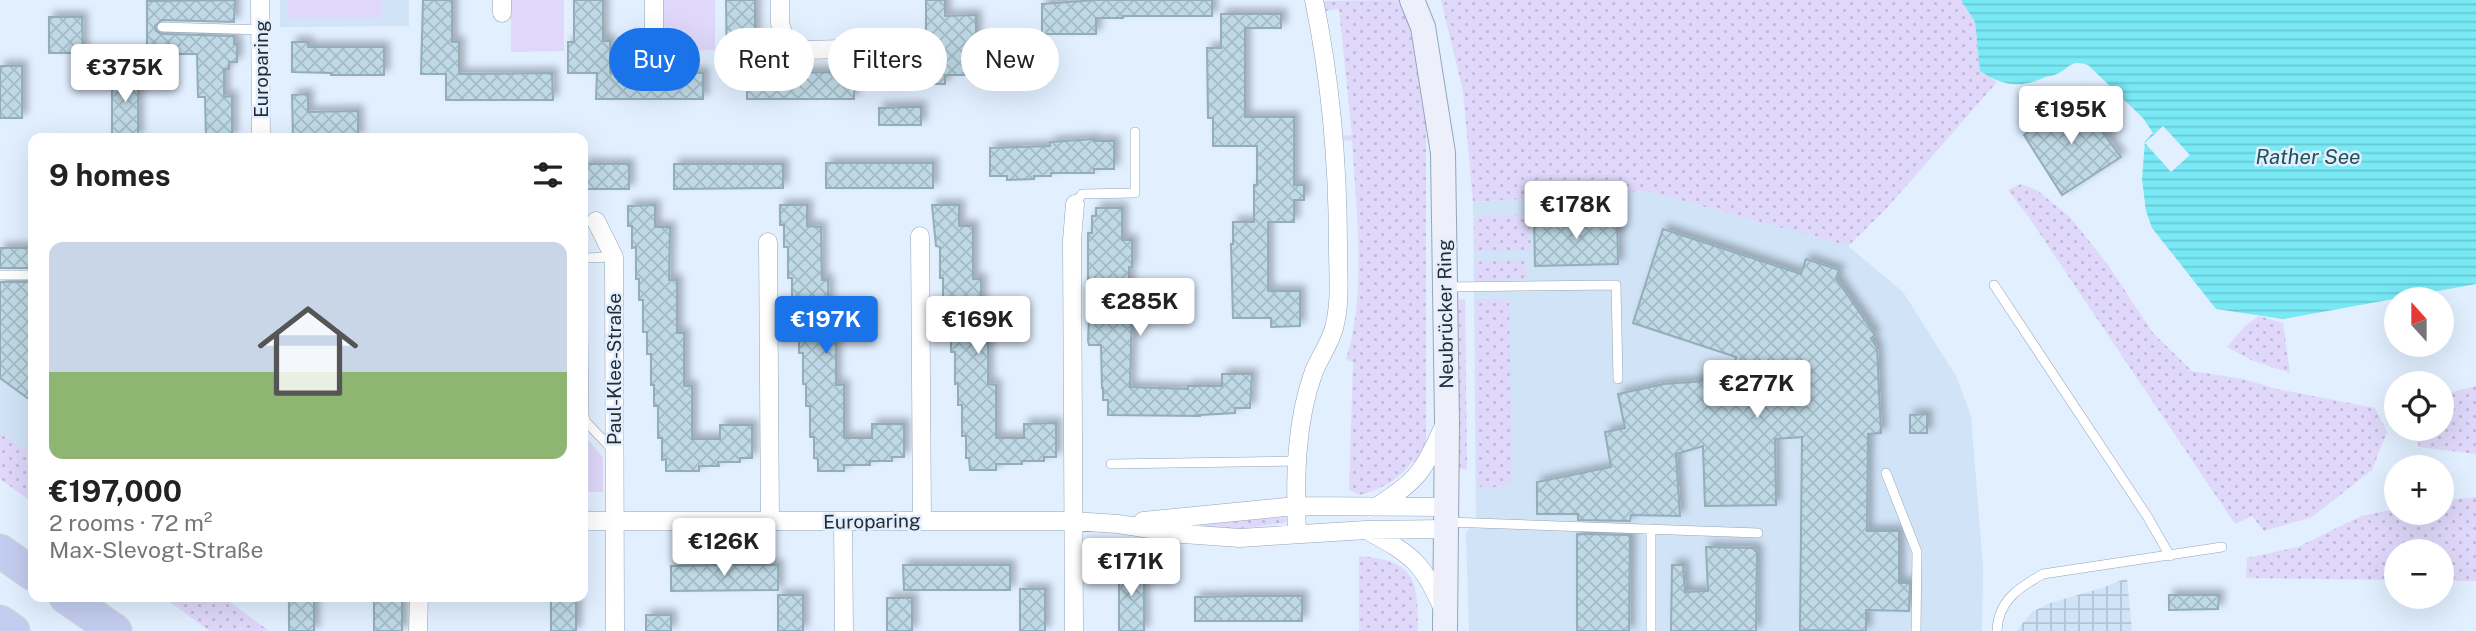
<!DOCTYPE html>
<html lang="en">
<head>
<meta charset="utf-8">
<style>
	:root { --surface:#fff; --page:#f6f6f6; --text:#222; --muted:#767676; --line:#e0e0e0; --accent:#1a73e8 }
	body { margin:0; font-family:"Public Sans",sans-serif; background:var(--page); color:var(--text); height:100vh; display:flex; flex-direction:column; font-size:26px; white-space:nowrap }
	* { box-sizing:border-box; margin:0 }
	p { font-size:23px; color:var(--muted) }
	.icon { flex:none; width:38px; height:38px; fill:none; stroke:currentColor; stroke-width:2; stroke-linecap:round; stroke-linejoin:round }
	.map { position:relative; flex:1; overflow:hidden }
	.drawer { position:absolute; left:28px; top:133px; width:560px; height:469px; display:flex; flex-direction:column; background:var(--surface); border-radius:14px; box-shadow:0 7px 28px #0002 }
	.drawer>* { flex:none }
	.hud { position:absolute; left:609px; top:28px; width:665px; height:63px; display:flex; gap:14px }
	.needle { width:46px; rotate:339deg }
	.fabs { position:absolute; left:2384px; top:287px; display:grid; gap:14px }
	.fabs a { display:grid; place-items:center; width:70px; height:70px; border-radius:50%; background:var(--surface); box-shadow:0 7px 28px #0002; font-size:35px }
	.price { position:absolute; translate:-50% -60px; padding:0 16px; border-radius:7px; background:#fff; color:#222; font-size:23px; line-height:46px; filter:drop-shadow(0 2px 4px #0008) }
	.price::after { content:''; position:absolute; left:50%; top:42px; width:21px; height:16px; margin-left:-10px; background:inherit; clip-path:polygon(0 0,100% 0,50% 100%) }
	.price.active { background:var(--accent); color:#fff }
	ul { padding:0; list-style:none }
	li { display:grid; align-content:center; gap:14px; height:371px; padding:0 21px }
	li+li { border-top:2px solid var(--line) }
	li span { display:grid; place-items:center; height:217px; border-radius:14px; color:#555 }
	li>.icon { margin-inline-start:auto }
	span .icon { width:126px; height:126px; fill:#fffc; stroke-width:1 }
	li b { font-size:30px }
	h2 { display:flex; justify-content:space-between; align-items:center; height:84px; padding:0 21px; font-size:30px }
	.tag { padding:0 24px; border-radius:32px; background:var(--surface); box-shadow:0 7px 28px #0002; font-size:24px; line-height:63px }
	.tag.active { background:var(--accent); color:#fff }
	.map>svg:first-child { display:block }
	.built { fill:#d0e3f7 }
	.industrial { fill:url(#industrial-grid) }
	.grass { fill:url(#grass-dots) }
	.park { fill:#dfd8fa }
	.water { fill:url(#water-rules) }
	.pier { fill:#e1efff }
	.building { fill:url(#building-cross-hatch); stroke:#93adb9; stroke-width:2; filter:url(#shadow) }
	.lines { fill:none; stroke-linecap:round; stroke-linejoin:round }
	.service-casing { stroke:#94a5b7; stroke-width:10 }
	.minor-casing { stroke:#94a5b7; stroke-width:19 }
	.secondary-casing { stroke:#94a5b7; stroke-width:26 }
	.motorway-casing { stroke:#d3d5d6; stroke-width:35 }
	.service { stroke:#fff; stroke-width:9 }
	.minor { stroke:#fff; stroke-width:18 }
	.secondary { stroke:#edf0fa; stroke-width:24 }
	.motorway { stroke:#c3cdef; stroke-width:33 }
	.labels { text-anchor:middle; stroke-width:5; stroke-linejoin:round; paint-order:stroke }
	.street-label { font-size:19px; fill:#252c33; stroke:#e1efff }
	.water-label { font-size:21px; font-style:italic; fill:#215358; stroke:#e1efff }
</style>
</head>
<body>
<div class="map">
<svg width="2476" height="631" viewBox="0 0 2476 631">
	<defs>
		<pattern id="industrial-grid" width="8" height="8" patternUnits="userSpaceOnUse" patternTransform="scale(1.75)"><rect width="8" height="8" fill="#d0e3f7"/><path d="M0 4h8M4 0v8" fill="none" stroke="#b2c3d4"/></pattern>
		<pattern id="grass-dots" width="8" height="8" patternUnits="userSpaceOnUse" patternTransform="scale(1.75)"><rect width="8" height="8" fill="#dfd8fa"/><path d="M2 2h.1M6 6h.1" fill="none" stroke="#bfbad7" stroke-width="1.8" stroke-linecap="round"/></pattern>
		<pattern id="water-rules" width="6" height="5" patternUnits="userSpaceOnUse" patternTransform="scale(1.75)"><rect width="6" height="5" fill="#78e9f5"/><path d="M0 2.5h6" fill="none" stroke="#68c8d2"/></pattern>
		<pattern id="building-cross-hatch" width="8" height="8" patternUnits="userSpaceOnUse" patternTransform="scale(1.75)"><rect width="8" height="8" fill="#bfdae6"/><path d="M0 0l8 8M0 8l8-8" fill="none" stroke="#a4bbc6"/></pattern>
		<filter id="shadow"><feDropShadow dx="5" dy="-5" stdDeviation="3.5" flood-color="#0004"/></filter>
	</defs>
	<rect width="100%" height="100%" fill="#e1efff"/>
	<path class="built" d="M280 0H409V26L280 27Z
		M1647 191 1848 246 1903 292 1956 376 1971 416 1983 567 1982 631H1469L1466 533 1476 520 1473 202Z
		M0 310H33V455L0 433Z"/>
	<path class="industrial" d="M2127 578 2132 631H2016L2032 612 2050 603 2102 588Z"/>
	<path class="grass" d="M1405 0 1417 39 1426 117V440L1417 463 1412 462C1398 480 1381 490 1359 495L1349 490 1353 362 1346 359C1367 297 1356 206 1352 140L1338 141 1337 136 1352 135 1339 9 1325 11 1323 1Z
		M1441 0H1961L1975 22 1980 71 1997 82 1886 209 1848 246 1647 191 1473 202 1463 91Z
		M2021 184 2038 191 2070 217 2108 265 2153 333 2192 371 2243 379 2277 389 2375 408 2387 432 2372 470 2312 517 2264 531 2252 516 2235 524 2028 216 2008 190Z
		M1529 214 1531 250 1475 251 1474 220 1480 216Z
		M1525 260 1527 279 1475 281V262Z
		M1465 299 1467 469H1457V300Z
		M1476 299H1509L1512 484 1489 488 1477 486Z
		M2259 316 2283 323 2290 373 2251 360 2227 347 2245 326Z
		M2476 386V454L2419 447 2414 429H2441V395Z
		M0 433 33 455V503L0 479Z
		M2476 497V581H2441V551H2396V580L2246 578 2247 558 2298 547 2361 516 2396 509V513H2441V501Z
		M1286 517 1288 520 1284 523 1239 529 1201 527 1199 524Z
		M1359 556C1416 561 1418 579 1418 631H1359Z
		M163 597H223L269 631H210Z"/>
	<path class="park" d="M287 0H382V18H287Z
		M511 0H564V51L511 52Z
		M661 0H715V50L661 52Z
		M583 433 603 458V492H583Z"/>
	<path class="water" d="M1961 0H2476V284L2283 319 2216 309 2152 228 2146 211 2142 179 2145 141 2153 133 2143 118 2088 65C2070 60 2073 65 2059 73 2054 76 2048 76 2043 78 2019 89 2001 85 1980 71L1975 22Z"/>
	<path class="pier" d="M2163 126 2190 155 2171 172 2145 143Z"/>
	<path class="building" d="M235 0 234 22 162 20 155 26 156 31 162 34 234 36V44H237V62H229V69H224V97L232 96V138H206L205 97H198L197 54H147V1Z
		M423 0H452V42H459V74L552 73 553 100H446V74H421Z
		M574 0H603V41H610V73H703V99H596L597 73H568V42H574Z
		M726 0H755V73L854 72V99H747V73H727Z
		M926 0H945V16L976 15V75H945V84H926Z
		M1095 0H1212V16H1123V18H1096V34H1042V4Z
		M1221 14H1281V28H1245V117H1294V185H1304V200H1294V222H1268V291H1300V326L1271 327V318H1233L1231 244H1233V222H1254V185H1257V146H1213V118H1208L1207 48H1221Z
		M49 17H82L83 53H49Z
		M292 42H308V47H384V75H331V73L292 72Z
		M0 66H22V118H0Z
		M112 71H138V138H112Z
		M308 94V112L358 111V138H293L292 95Z
		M2076 97 2121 157 2062 195 2024 135Z
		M913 107H921V125H879V108Z
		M1094 139V141H1114V169H1094V173H1051V176H1034V179L1007 180V176H990V148L1050 146V142Z
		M826 163H933V188H826Z
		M583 164H629V189H583Z
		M674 164H783V188L674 189Z
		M655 205V227H670L669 280H677V333H684V386H692V439H720V425H752V458H740V462H718L719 466H699V471H666V459L662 460V438H658V406H654V385H651V354H647V332H643V300H639V279H636V247L632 248V226H628V206Z
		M780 205H807V226L821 227 822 280H828L829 332H836V385H844V438H872V424H904V457H892V461H870V465H844V471H818V459L814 458V437H810V406H806V384H803V353H799V331H795V300H792V278H788V247H784V225H780Z
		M932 205H959V226H973V279H981V332H988V384L996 385V438H1024V424L1056 423V457H1044V461H1022V464H996V470H970L969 458H966V436H962V405H958V383L955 384V352H951V331H947V300L943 299V278H940V247L936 246Z
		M1096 208H1122V240H1132V267H1129V310H1132L1130 387 1188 389V386H1222V374H1252L1250 408H1235V413L1200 415V416L1108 415V400H1103V388H1102L1101 345H1089L1088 341 1089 318H1099V287H1092V279H1088V233H1092V216H1096Z
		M1617 217 1618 264 1535 266 1534 219Z
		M1663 229 1801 274 1806 259 1839 270 1836 278 1875 335 1871 338 1877 348 1881 433 1868 434 1867 531H1899V583H1910L1909 611 1866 610V631L1800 630 1802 437 1775 439 1776 505 1705 506 1703 446 1676 454 1680 516 1631 515 1630 521 1578 520V514H1537V482L1611 467 1605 432 1625 428 1618 394 1664 384 1733 379 1736 357 1633 323Z
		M0 248H33V268H0Z
		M0 282H33V402L0 378Z
		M1927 414V433H1910V415Z
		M1577 534 1630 535 1629 631H1577Z
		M1706 547 1753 548 1757 552 1756 631H1671L1672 565H1683L1685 592 1708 591Z
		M724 565H778V590L671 591V566Z
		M903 565H1010V590H904Z
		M1119 566H1144V631H1119Z
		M1020 589H1045V631H1020Z
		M778 595H803V631H778Z
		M2169 595H2219L2218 609 2169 610Z
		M1248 596H1302V621H1195V597Z
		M289 597H314V631H289Z
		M374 597H402V631H374Z
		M887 598H912V631H887Z
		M551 601H576V631H551Z
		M646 615H671V631H646Z"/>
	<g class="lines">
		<defs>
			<path id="service" d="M162 27 261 30
				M1075 204 1082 194 1135 193V132
				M583 258 614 257
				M0 275H33
				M1994 285 2147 516 2170 556
				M1446 287 1616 285 1618 379
				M583 330 584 417 586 422 613 450
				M1111 464 1296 461
				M1886 473 1917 552 1916 631
				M1448 522 1758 533
				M1651 529V631
				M1997 631C1998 601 2018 588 2043 574L2222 547"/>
			<path id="minor" d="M260 0 261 138
				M502 0V13
				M654 0V50
				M780 0V23L786 43 808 50 873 48 890 63
				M596 221 614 257 615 631
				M920 236 922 520
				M768 242 770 520
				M1376 507C1419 480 1423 471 1444 426
				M583 521H1073L1118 524 1183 534 1240 538 1366 530 1446 529
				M1143 521 1296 506 1447 507
				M843 522 844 631
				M1370 532C1412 555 1423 563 1442 607
				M1297 534C1295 480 1295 423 1314 371 1320 357 1330 343 1334 328 1341 302 1338 274 1338 248 1338 164 1331 82 1314 0
				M418 631 419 597
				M1074 631 1072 240 1075 204"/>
			<path id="secondary" d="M1412 0 1423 27 1443 153 1447 421 1445 631"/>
			<path id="motorway" d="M0 551 33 574
				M66 597 115 631
				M0 622 13 631"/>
		</defs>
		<use href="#service" class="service-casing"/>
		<use href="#minor" class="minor-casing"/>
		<use href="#secondary" class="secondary-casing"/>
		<use href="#motorway" class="motorway-casing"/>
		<use href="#service" class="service"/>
		<use href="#minor" class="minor"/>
		<use href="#secondary" class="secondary"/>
		<use href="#motorway" class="motorway"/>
	</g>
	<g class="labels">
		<g class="street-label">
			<text transform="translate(261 69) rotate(-90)" y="7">Europaring</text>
			<text transform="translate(1445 314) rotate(-91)" y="7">Neubrücker Ring</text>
			<text transform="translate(614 369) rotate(-90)" y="7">Paul-Klee-Straße</text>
			<text transform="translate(872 521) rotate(-1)" y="7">Europaring</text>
		</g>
		<g class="water-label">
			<text x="2308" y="164">Rather See</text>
		</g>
	</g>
</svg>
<div class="fabs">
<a><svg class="needle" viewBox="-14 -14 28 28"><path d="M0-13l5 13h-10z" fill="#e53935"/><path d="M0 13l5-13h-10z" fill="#767676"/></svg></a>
<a><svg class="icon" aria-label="locate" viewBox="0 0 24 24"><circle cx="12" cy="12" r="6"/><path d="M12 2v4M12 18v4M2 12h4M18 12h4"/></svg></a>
<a>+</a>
<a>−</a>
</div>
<b class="price" style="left:125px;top:104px">€375K</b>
<b class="price" style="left:2071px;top:146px">€195K</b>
<b class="price" style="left:1576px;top:241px">€178K</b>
<b class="price" style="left:1140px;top:338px">€285K</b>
<b class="price active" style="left:826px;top:356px">€197K</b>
<b class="price" style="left:978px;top:356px">€169K</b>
<b class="price" style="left:1757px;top:420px">€277K</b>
<b class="price" style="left:724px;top:578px">€126K</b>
<b class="price" style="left:1131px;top:598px">€171K</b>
<div class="hud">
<a class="tag active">Buy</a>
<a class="tag">Rent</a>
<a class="tag">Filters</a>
<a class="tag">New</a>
</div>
<section class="drawer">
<h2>9 homes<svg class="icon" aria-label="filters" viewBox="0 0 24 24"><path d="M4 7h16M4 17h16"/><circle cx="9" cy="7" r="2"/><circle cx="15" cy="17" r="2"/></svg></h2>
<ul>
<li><span style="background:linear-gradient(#c9d6e8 60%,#8fb573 0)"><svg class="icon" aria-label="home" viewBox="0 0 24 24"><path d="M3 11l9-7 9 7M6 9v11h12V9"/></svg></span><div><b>€197,000</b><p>2 rooms · 72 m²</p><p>Max-Slevogt-Straße</p></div></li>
</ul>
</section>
</div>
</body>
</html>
